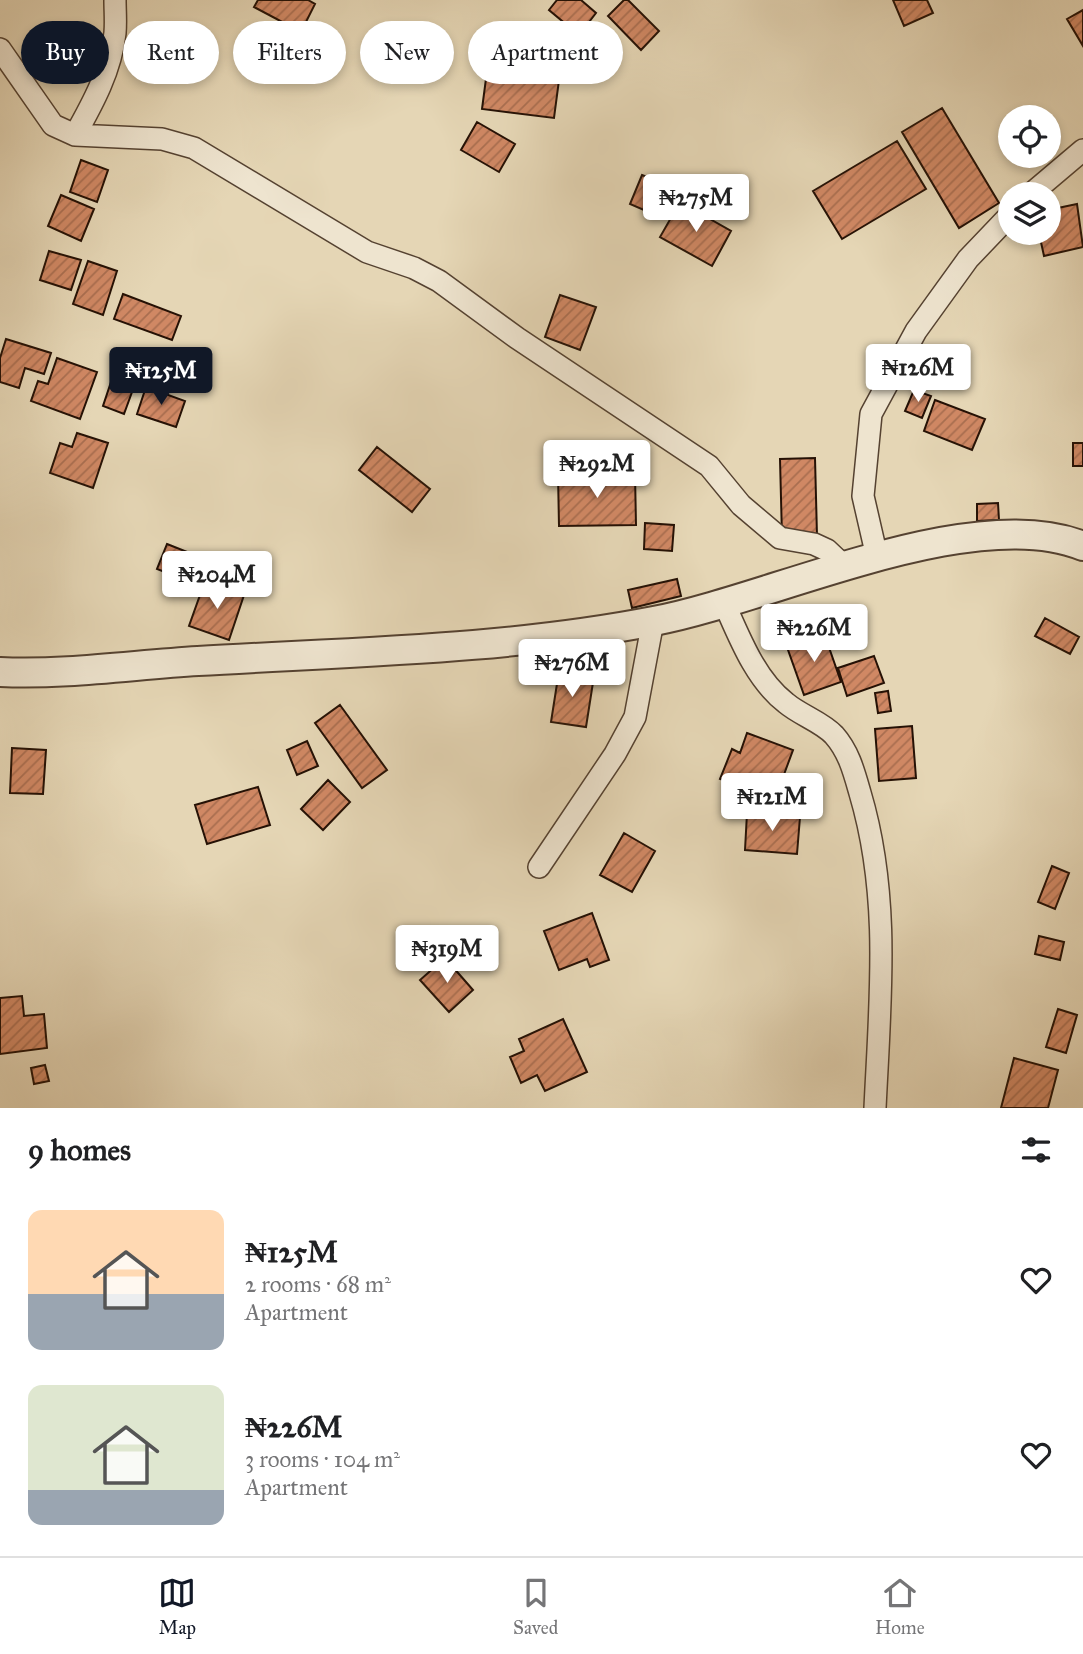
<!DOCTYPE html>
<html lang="en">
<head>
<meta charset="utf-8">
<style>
	:root { --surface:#fff; --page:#f2f2f2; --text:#202124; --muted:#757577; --line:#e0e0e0; --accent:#111827 }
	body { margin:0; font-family:"IM FELL Great Primer",serif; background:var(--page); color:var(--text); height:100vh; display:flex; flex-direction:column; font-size:26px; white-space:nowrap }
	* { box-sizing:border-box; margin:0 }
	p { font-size:23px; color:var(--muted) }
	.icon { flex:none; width:38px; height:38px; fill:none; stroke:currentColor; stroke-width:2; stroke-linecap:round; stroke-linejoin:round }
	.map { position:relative; height:1108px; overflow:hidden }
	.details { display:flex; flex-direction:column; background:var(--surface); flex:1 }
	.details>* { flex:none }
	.banner { position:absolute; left:21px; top:21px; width:700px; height:63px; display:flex; gap:14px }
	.fabs { position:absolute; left:998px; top:105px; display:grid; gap:14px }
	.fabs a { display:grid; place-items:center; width:63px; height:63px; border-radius:50%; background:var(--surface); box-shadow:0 4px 10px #0003; font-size:35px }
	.price { position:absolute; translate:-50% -60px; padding:0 16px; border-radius:7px; background:#fff; color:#222; font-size:23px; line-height:46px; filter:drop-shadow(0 2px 4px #0008) }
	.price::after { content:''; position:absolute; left:50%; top:42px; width:21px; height:16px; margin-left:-10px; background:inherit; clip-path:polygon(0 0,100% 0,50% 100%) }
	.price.selected { background:var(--accent); color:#fff }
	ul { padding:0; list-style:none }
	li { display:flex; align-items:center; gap:21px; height:175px; padding:0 28px }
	li span { display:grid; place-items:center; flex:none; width:196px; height:140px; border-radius:14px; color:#555 }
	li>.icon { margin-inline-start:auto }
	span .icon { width:84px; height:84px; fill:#fffc; stroke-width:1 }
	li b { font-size:30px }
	h2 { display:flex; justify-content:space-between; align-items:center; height:84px; padding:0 28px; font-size:30px }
	.tag { padding:0 24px; border-radius:32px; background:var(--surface); box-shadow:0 4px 10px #0003; font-size:24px; line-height:63px }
	.tag.selected { background:var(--accent); color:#fff }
	.dock { display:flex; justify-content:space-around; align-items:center; height:98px; border-top:2px solid var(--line); background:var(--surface); font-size:19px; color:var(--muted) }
	.dock a { display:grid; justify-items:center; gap:4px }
	.dock .selected { color:var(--accent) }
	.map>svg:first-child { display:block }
	.building { fill:url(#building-hatch); stroke:#251105; stroke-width:2 }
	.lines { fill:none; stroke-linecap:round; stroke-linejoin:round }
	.minor-casing { stroke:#554231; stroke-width:24 }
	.tertiary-casing { stroke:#554231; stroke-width:32 }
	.minor { stroke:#eee4cf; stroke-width:21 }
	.tertiary { stroke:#eee4cf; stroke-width:28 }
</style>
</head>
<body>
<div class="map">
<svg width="1083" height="1108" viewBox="0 0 1083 1108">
	<defs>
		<pattern id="building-hatch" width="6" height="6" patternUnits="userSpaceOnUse" patternTransform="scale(1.75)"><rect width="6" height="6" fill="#d08864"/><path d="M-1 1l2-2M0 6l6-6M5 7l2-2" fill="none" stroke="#a96e50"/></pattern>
	</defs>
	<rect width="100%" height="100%" fill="#e5d6b5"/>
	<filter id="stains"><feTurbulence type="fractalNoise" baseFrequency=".00286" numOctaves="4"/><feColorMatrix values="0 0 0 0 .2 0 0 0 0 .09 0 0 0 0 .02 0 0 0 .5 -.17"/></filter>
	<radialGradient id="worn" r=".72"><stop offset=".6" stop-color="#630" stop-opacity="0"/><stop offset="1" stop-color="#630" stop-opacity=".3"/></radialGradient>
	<path class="building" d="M258 0H308L315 4 301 32 254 7Z
		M557 0H581L596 13 579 35 549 10Z
		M624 0H628L659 31 641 50 608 16Z
		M893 0H927L933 13 904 26Z
		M1083 10V46L1067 19Z
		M487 71 559 80 554 118 482 109Z
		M942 108 999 203 959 228 902 132Z
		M477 122 515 144 499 172 461 150Z
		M897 141 926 189 842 239 813 191Z
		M81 160 108 170 97 202 70 192Z
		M642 175 665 184 653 214 630 204Z
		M61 195 94 209 81 241 48 226Z
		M680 202 731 231 712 266 660 237Z
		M1077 204 1083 247 1044 256 1039 233H1048V210Z
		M49 251 81 260 71 290 40 280Z
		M88 261 117 271 103 315 73 304Z
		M123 294 181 316 172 340 114 319Z
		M560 295 596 307 580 350 545 337Z
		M6 339 51 353 44 374 25 368 19 388 0 382V358Z
		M57 358 97 372 80 419 31 401 38 381 48 384Z
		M114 373 136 381 124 414 103 406Z
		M146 387 185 401 176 427 137 414Z
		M914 390 931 396 922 418 905 411Z
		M935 400 985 419 972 450 924 431Z
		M77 433 108 443 93 488 50 473 60 443 72 447Z
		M1073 443H1083V466H1073Z
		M377 447 430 489 412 512 359 470Z
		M815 458 817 536 782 537 780 459Z
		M558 474H635L636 525 559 526Z
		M998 503 999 520 977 521V504Z
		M645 523 674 525 672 551 644 549Z
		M167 544 210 561 200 586 157 569Z
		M677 579 681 596 632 608 628 590Z
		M205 581 244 595 229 640 189 626Z
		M1045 618 1079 637 1070 654 1035 636Z
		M824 633 841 682 804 695 787 647Z
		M874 656 884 683 847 696 838 668Z
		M559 671 594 676 586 727 551 722Z
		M888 691 891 711 878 713 875 693Z
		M340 705 387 770 362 788 315 723Z
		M912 726 916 778 879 781 875 729Z
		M747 733 793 750 779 788 766 784 762 795 720 779 732 749 740 753Z
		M307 741 318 766 297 775 287 750Z
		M12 748 46 750 43 794 10 793Z
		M328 780 350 802 323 830 301 809Z
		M258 787 270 825 207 844 195 805Z
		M747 813 800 817 797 854 745 850Z
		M624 833 655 851 632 892 600 875Z
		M1052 866 1069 873 1055 909 1038 902Z
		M592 913 609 960 590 967 587 959 559 970 544 931Z
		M1039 936 1064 942 1060 960 1035 954Z
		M445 958 473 990 449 1012 420 980Z
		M22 996 24 1016 44 1014 47 1048 0 1054V998Z
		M1058 1009 1077 1015 1066 1053 1046 1047Z
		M563 1019 587 1072 545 1091 537 1075 521 1083 510 1057 524 1051 519 1039Z
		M1014 1058 1058 1070 1048 1108H1001Z
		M45 1065 49 1081 34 1084 31 1068Z"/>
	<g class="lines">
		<defs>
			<path id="minor" d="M0 49 53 125 75 135 162 139 194 148 367 252 414 268 439 281 517 338 709 466 741 505 780 538 814 544 827 550 844 566
				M75 135C93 103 111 70 115 33 116 22 115 11 115 0
				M1031 194 1083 150
				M877 557 863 496 871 414 916 331 968 259 1010 215
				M725 605C740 639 756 680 786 703 800 715 822 722 834 735 849 752 854 772 860 793 891 897 880 1001 875 1108
				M539 867 615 754 635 717 653 621"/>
			<path id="tertiary" d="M0 672C66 675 132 665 198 661 351 652 504 650 654 621 771 599 973 501 1083 546"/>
		</defs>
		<use href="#minor" class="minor-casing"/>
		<use href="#tertiary" class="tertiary-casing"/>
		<use href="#minor" class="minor"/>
		<use href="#tertiary" class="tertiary"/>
	</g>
	<rect width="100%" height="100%" filter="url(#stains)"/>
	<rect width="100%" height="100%" fill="url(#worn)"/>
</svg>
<div class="fabs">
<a><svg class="icon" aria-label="locate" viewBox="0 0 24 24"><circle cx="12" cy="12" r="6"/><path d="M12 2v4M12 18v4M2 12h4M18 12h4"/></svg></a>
<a><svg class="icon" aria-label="layers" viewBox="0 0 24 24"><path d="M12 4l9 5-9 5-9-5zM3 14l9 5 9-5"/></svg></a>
</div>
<b class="price" style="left:696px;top:234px">₦275M</b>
<b class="price" style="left:918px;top:404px">₦126M</b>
<b class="price selected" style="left:161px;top:407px">₦125M</b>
<b class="price" style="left:597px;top:500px">₦292M</b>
<b class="price" style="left:217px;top:611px">₦204M</b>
<b class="price" style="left:814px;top:664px">₦226M</b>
<b class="price" style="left:572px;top:699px">₦276M</b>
<b class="price" style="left:772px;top:833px">₦121M</b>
<b class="price" style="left:447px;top:985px">₦319M</b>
<div class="banner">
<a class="tag selected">Buy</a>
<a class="tag">Rent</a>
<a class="tag">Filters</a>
<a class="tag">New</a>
<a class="tag">Apartment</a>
</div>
</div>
<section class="details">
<h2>9 homes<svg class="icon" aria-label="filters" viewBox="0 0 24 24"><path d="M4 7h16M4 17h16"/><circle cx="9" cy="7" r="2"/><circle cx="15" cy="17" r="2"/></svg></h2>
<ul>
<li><span style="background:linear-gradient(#ffd9b3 60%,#9aa5b1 0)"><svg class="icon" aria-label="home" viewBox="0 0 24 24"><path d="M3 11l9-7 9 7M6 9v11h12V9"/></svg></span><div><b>₦125M</b><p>2 rooms · 68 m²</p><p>Apartment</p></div><svg class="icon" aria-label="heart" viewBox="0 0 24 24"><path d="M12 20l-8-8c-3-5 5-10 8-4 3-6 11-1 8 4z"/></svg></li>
<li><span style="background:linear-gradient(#dfe7d0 75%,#9aa5b1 0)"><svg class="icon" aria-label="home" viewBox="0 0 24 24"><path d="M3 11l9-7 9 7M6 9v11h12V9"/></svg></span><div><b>₦226M</b><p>3 rooms · 104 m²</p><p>Apartment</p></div><svg class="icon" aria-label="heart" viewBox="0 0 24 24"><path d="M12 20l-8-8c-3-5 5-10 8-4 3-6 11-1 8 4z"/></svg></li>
</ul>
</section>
<nav class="dock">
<a class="selected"><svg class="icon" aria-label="map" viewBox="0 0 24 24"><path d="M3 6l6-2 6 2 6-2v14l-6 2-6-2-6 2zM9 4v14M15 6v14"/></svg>Map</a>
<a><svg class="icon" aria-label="saved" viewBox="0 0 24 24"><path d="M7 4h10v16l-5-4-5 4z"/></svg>Saved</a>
<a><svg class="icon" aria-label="home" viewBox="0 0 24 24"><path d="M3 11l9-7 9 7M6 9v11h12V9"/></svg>Home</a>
</nav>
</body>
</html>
